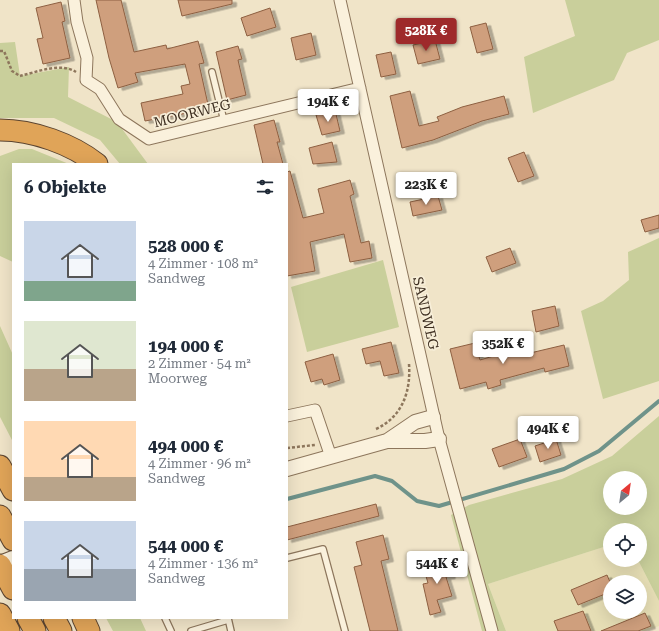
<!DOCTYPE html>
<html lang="de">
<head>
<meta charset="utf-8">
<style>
	:root { --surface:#fff; --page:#f2f2f3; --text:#1f2937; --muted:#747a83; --accent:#9e2a2b }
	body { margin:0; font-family:"Roboto Serif",serif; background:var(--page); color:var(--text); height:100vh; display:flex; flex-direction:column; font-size:15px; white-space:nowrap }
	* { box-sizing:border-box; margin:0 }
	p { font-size:13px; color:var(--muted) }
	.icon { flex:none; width:22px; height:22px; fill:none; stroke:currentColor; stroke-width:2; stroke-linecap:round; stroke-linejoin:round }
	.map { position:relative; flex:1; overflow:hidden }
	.details { position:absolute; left:12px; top:163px; width:276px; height:456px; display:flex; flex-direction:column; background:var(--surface); border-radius:0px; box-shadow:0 4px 16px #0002 }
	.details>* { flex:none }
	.needle { width:26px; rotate:29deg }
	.controls { position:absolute; left:603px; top:471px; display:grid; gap:8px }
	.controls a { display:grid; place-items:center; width:44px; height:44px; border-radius:50%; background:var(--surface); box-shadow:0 4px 16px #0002; font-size:20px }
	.price { position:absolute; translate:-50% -34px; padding:0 9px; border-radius:4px; background:#fff; color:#222; font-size:13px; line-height:26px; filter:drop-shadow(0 1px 2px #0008) }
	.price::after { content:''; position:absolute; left:50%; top:24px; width:12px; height:9px; margin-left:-6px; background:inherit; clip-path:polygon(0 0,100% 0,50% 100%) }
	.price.current { background:var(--accent); color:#fff }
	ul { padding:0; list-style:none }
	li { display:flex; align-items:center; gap:12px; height:100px; padding:0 12px }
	li span { display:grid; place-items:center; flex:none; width:112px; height:80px; border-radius:0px; color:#555 }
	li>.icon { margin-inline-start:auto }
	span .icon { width:48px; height:48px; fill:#fffc; stroke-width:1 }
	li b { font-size:17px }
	h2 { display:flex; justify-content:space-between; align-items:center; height:48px; padding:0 12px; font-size:17px }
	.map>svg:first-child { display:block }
	.farmland { fill:#e6deb5; fill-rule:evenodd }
	.green { fill:#c9cf9b; fill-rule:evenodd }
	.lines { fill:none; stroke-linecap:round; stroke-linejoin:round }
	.stream { stroke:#6f938a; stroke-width:4 }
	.building { fill:#cf9f7d; stroke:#8d5f41; filter:url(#shadow) }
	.service-casing { stroke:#8d765c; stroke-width:8 }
	.minor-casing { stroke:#8d765c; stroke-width:13 }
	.tertiary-casing { stroke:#8d765c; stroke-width:16 }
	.secondary-casing { stroke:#6f573f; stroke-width:18 }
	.motorway-casing { stroke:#5b4430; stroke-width:23 }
	.path { stroke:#8d765c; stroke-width:2.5; stroke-dasharray:3 2; stroke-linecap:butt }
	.service { stroke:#faf1dc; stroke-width:5.5 }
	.minor { stroke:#faf1dc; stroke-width:11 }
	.tertiary { stroke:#faf1dc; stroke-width:14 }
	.secondary { stroke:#faf1dc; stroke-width:16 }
	.motorway { stroke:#e0a458; stroke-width:21 }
	.labels { text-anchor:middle; stroke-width:3.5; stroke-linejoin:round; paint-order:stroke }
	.street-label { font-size:14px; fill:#3d2e20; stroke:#f7eed8 }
</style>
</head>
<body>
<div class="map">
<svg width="659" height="631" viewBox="0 0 659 631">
	<defs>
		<filter id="shadow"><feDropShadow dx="4.5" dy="2.5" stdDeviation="0" flood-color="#0004"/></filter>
	</defs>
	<rect width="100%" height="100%" fill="#f0e4c8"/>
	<path class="farmland" d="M610 545V560H638L659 601V626L645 631H506L488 584ZM610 582H640V612H610Z"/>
	<path class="green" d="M565 0H659V40L627 53 614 80 533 113 524 57 575 36Z
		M15 42 20 76 69 67 68 97 117 122 148 164H120L100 140 54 118H0V43Z
		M19 149H32L69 164H13V262L0 256V156Z
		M659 238V381L603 399 581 311 603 301 629 280 628 252Z
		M383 260 399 327 307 352 291 287Z
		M0 326 13 355V442L0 417Z
		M659 416V601L638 560H640V530H610V545L488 584 506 631H482L451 515 469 505 562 479 612 456ZM610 478H640V508H610Z
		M106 618H140L146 631H113Z"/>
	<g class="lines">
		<path class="stream" d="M287 499 375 476 392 481 417 501 439 506 564 469 599 451 659 401"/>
	</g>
	<path class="building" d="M96 0H121L134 52 166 45 167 49 198 41 204 63 199 64 209 109 145 121 141 103 183 94 181 86 190 84 185 64 135 73 138 82 118 88 109 58Z
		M178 0H232V4L182 16Z
		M61 2 65 21 62 22 70 58 43 64 37 39 43 38 36 8Z
		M270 8 276 27 247 36 241 18Z
		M486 23 493 49 477 53 470 27Z
		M311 33 316 55 296 60 291 38Z
		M435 40 440 59 418 64 413 45Z
		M238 46 242 59 238 60 246 95 227 100 216 52Z
		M391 52 396 74 381 77 376 55Z
		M410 91 419 126 439 121 437 117 462 107 504 96 509 114 482 121 433 140 402 148 390 96Z
		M335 110 340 131 322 135 316 115Z
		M274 120 280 142H277L283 164H263L254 125Z
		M332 142 337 162 313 164 309 148Z
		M524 152 534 176 518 182 508 158Z
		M290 171 303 218 324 213 318 189 350 180 354 194 350 196 361 243 369 241 372 258 350 262 344 234 310 242 315 271 287 276V172Z
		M438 196 442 210 413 216 410 202Z
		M659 215V228L645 232 641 220Z
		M510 248 516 263 492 272 486 257Z
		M555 306 559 326 536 332 532 311Z
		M391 342 399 373 384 376 380 361 366 364 362 349Z
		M475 343 480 360 524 347 526 354 564 345 569 366 545 372 544 368 500 380 501 385 488 389 486 382 460 389 450 349Z
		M333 354 340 380 324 385 322 379 311 382 305 362Z
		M520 439 527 457 499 467 492 449Z
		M556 439 561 455 540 462 535 446Z
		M376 504 379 516 287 540V527Z
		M383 535 389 559 381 561 398 631H370L354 567 362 565 356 542Z
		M446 559 451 576 446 577 452 596 437 600 441 612 430 615 423 584 428 583 423 566Z
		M607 575 610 582V592L578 605 571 590Z
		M583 611 591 631H558L554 621Z
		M645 613 651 626 638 631H601Z"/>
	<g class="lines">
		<defs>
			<path id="service" d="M212 72 224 121
				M287 558 323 549 345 631
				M165 618 171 631
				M228 618 231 631
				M191 631 228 620"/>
			<path id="minor" d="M74 0 77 22 87 58 86 80 100 89 119 119 149 139 360 88
				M340 0 439 439 492 631
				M287 416 315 410 331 457"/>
			<path id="tertiary" d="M387 441 415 422 433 417
				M287 469 387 441H425L439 439"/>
			<path id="secondary" d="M0 564 13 559"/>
			<path id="motorway" d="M0 130C33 130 72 144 97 164
				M0 466 13 490
				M0 516 13 540
				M0 565 13 589
				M0 614 9 631
				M28 618 35 631
				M54 618 61 631
				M83 618 89 631"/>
		</defs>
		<use href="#service" class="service-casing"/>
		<use href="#minor" class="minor-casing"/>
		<use href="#tertiary" class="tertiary-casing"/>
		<use href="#secondary" class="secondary-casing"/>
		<use href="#motorway" class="motorway-casing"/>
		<path class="path" d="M0 51H4L12 71 20 76C37 72 61 62 76 72
			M376 429C402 417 411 392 409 364
			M287 448 315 445"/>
		<use href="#service" class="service"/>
		<use href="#minor" class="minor"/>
		<use href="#tertiary" class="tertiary"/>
		<use href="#secondary" class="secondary"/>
		<use href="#motorway" class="motorway"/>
	</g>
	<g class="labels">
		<g class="street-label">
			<text transform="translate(192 113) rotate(-14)" y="5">MOORWEG</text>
			<text transform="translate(426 313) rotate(77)" y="5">SANDWEG</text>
		</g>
	</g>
</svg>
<div class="controls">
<a><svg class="needle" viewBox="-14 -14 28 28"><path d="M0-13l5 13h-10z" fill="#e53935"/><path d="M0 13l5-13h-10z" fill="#747a83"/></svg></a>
<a><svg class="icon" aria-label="locate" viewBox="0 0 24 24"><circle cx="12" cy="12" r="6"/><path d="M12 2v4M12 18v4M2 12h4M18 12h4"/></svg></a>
<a><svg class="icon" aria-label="layers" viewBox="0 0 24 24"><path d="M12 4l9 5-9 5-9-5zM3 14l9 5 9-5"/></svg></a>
</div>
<b class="price current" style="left:426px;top:52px">528K €</b>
<b class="price" style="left:328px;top:123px">194K €</b>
<b class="price" style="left:426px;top:206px">223K €</b>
<b class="price" style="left:503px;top:365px">352K €</b>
<b class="price" style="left:548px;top:450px">494K €</b>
<b class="price" style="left:437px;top:585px">544K €</b>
<section class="details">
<h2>6 Objekte<svg class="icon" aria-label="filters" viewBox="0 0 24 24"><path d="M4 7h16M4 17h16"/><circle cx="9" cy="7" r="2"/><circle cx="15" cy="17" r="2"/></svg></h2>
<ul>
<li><span style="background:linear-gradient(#c9d6e8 75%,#7fa58c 0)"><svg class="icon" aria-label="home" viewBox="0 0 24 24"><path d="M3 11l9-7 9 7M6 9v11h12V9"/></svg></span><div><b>528 000 €</b><p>4 Zimmer · 108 m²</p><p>Sandweg</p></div></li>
<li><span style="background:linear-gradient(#dfe7d0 60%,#b9a48a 0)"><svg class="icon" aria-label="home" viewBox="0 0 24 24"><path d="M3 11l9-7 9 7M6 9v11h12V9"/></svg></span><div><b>194 000 €</b><p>2 Zimmer · 54 m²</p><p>Moorweg</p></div></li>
<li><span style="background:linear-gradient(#ffd9b3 70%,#b9a48a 0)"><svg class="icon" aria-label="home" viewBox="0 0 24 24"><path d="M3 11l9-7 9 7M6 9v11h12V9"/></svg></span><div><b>494 000 €</b><p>4 Zimmer · 96 m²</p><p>Sandweg</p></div></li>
<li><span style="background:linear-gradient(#c9d6e8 60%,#9aa5b1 0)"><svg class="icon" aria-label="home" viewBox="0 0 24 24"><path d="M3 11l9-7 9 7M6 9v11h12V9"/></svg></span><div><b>544 000 €</b><p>4 Zimmer · 136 m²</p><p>Sandweg</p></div></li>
</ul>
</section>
</div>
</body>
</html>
